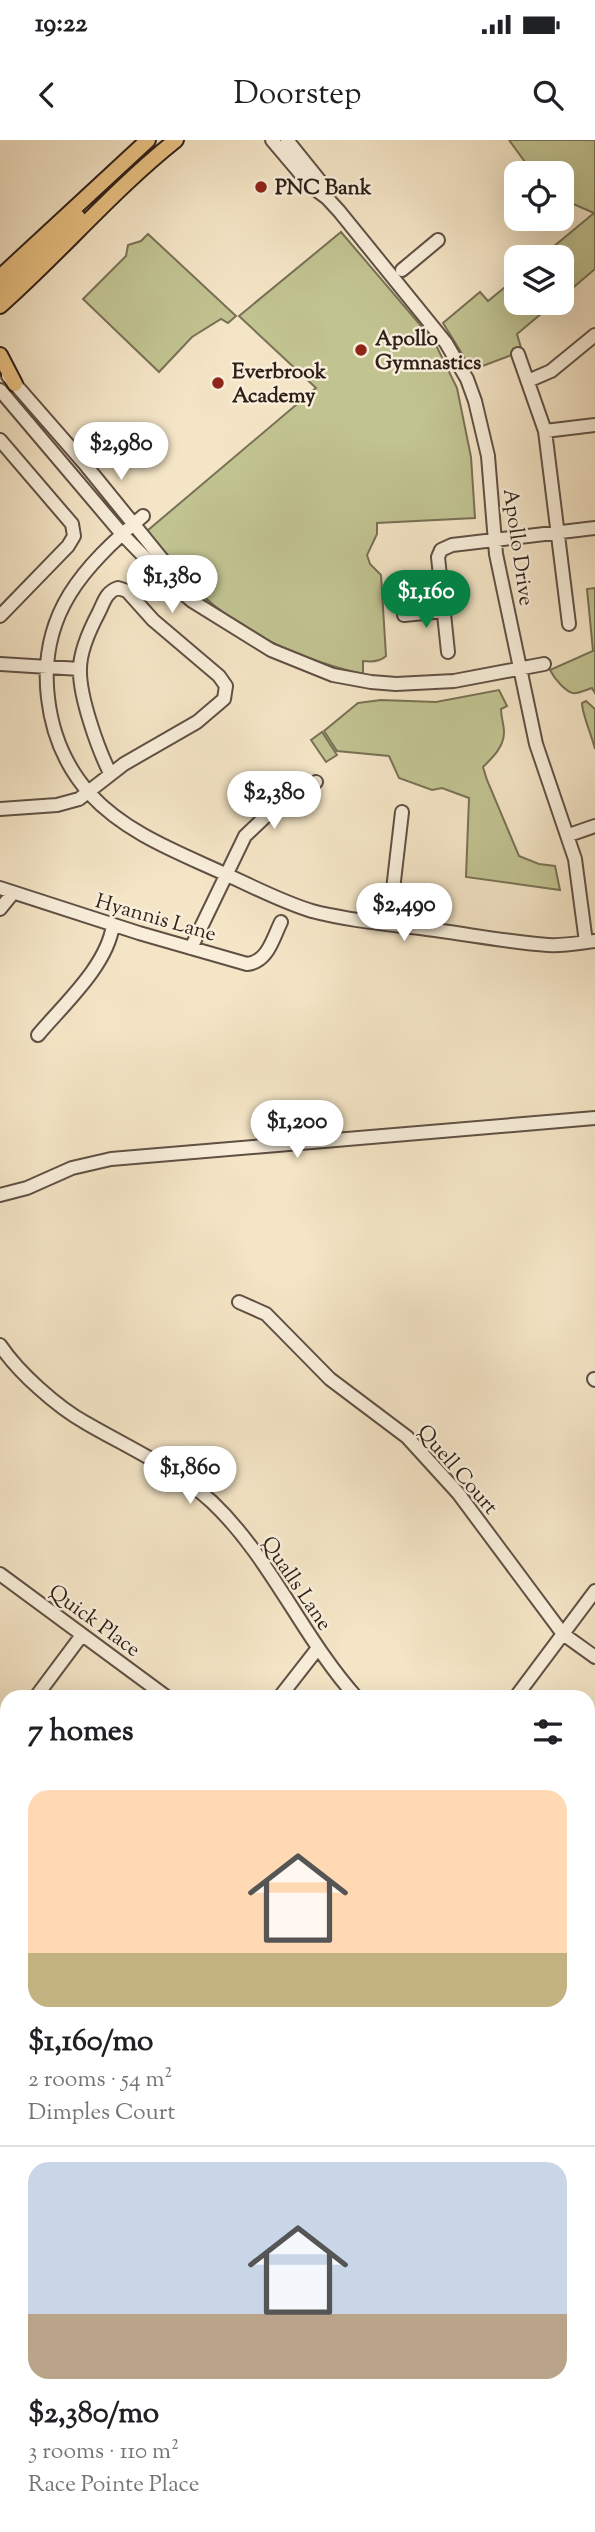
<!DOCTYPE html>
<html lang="en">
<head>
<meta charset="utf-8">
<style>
	:root { --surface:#fff; --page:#f2f2f2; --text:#202124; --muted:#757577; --line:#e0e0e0; --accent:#0b8043 }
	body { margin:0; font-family:"Sorts Mill Goudy",serif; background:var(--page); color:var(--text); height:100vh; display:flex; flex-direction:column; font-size:26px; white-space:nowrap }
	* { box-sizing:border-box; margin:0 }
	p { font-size:23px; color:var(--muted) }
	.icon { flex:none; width:38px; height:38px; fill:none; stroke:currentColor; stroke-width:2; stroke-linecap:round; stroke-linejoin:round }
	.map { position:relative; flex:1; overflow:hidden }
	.details { position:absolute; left:0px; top:1550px; width:595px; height:842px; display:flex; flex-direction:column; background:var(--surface); border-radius:21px 21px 0 0; box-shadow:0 7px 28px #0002 }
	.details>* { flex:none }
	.fabs { position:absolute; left:504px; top:21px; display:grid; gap:14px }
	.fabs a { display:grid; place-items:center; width:70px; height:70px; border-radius:14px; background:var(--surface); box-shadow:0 7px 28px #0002; font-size:35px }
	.price { position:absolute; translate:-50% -60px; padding:0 16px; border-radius:24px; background:#fff; color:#222; font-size:23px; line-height:46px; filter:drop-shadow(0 2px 4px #0008) }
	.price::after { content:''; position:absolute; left:50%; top:42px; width:21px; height:16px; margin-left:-10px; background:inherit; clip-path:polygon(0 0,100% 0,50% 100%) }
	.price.on { background:var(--accent); color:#fff }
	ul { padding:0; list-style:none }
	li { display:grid; align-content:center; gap:14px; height:371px; padding:0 28px }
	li+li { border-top:2px solid var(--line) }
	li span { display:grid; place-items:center; height:217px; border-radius:21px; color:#555 }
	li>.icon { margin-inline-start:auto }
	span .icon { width:126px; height:126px; fill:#fffc; stroke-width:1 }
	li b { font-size:30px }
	h2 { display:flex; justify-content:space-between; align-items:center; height:84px; padding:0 28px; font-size:30px }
	.status { display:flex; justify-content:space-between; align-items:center; height:49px; padding:0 35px; background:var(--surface); direction:ltr }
	.status svg { height:19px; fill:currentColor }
	header { display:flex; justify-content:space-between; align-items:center; height:91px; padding:0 28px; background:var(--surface); font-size:32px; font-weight:600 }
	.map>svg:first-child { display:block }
	.green { fill:#c1c391; stroke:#787155; stroke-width:2 }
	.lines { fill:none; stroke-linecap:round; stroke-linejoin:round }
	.minor-casing { stroke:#605044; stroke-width:16 }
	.major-casing { stroke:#2e1f19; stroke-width:18 }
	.minor { stroke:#f8eeda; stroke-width:12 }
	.major { stroke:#eac283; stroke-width:14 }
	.poi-dot { fill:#8f2418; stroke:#f8eeda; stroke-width:2.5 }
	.labels { text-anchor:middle; stroke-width:5; stroke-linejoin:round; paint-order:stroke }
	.poi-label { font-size:21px; font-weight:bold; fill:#2e1f19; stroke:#f8eeda; text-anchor:start }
	.street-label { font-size:21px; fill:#2e1f19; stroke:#f8eeda }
</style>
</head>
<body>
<div class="status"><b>19:22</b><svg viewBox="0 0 49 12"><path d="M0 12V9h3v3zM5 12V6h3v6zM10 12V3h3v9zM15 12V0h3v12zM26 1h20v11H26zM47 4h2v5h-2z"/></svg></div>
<header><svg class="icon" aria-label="back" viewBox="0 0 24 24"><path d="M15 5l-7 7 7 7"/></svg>Doorstep<svg class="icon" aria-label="search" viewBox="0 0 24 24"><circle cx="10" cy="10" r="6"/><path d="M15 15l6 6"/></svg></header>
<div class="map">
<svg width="595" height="2392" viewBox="0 0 595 2392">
	<rect width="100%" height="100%" fill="#f4e5c6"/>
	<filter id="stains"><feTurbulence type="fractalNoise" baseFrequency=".00286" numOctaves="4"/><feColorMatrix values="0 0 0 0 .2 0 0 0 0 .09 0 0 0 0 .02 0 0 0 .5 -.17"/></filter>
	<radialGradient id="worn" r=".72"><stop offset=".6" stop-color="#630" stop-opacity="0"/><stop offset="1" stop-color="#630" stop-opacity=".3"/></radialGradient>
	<path class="green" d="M509 0H595V129L562 157V117H541L594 73 562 59V33H533Z
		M341 92 434 201 457 248 471 317 475 378 377 383V394L367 415 370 424 381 435 386 516C380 522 371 522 363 521V534C294 518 228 487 180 433 168 420 158 405 147 391L316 248 239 176Z
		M148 94 236 176 228 183 221 179 192 197 159 232 83 159 126 116 128 105 141 101Z
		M516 138V163H554L517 194 522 211 472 230 443 183 480 152 488 161Z
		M595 448V553L592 548C576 553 574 558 561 545 556 540 553 536 550 530L593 511 587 449Z
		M499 550 507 566 501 569C501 577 504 585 504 592 504 607 493 617 483 627L487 640 519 716 539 724 555 726 560 750 466 737 469 658 442 648 432 650 399 638 389 616 337 611 324 591 358 563 381 560 436 562Z
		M586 561 595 569V609C592 596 582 574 582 563Z
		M322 592 337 615 326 622 311 600Z"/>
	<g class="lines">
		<defs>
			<path id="minor" d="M272 0 311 46 327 58 339 71 446 203 467 239 475 261 488 316 496 414 536 604 575 719 586 802
				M287 0 320 41 327 57
				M402 130 438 100
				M518 214 545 291 569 484
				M8 236 84 323 166 424 191 452
				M528 241 551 231 595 195
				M0 250 122 394 165 438 192 461 271 510 333 535 371 542 396 544 454 541 544 524
				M545 291 595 285
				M143 376C84 426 38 474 48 558 52 593 66 627 90 654 126 693 177 712 225 734 254 747 282 762 312 771 350 781 389 784 427 789 467 794 507 802 548 805 563 806 579 803 595 801
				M404 475 444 471
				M0 476 68 406 74 396 72 384 0 300
				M448 512 438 417 441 410 452 405 595 388
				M0 524 80 529
				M0 669 57 665 79 659 124 624 197 582 224 559 226 546 219 536 153 480 127 451 118 448C106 452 104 462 99 472 90 489 80 510 80 529 79 556 98 609 110 633
				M569 695 595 686
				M0 748 139 793 247 824C268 822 273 798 281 782
				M0 769 13 753
				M389 784 402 672
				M191 808 245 696 265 677 316 642
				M38 895C64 864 107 826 113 785
				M0 1055 27 1048 72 1028 111 1019 595 978
				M239 1162 266 1174 330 1239 407 1297 458 1353 563 1494 595 1517
				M0 1205C18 1232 57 1267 86 1283 129 1308 175 1328 212 1362 271 1418 302 1497 357 1558
				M594 1239 595 1240
				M0 1434 168 1558
				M35 1558 82 1495
				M279 1558 318 1508
				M515 1558 595 1451
				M0 1606 7 1596
				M588 1916 595 1906
				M0 1929 7 1920
				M0 1938 7 1943
				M588 2049 595 2052
				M588 2270 595 2269
				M0 2293 7 2280
				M258 2385 259 2392
				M414 2385 418 2392"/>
			<path id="major" d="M0 137 148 0
				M0 152 78 77
				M0 166C60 113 113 50 176 0
				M0 215 15 244
				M588 1667 595 1657
				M588 1704 595 1695
				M87 2392 90 2385
				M115 2392 118 2385"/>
		</defs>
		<use href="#minor" class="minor-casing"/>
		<use href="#major" class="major-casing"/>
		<use href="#minor" class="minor"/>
		<use href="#major" class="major"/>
	</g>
	<g class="poi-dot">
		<circle cx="261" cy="47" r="7"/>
		<circle cx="361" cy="210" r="7"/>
		<circle cx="218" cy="243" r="7"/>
	</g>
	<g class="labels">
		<g class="poi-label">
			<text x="275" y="54">PNC Bank</text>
			<text x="375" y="205">Apollo<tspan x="375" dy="24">Gymnastics</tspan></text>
			<text x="232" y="238">Everbrook<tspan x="232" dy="24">Academy</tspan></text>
		</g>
		<g class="street-label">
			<text transform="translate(519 407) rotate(82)" y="7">Apollo Drive</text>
			<text transform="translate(156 777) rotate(16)" y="7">Hyannis Lane</text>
			<text transform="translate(458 1329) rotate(49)" y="7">Quell Court</text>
			<text transform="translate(297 1443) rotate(56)" y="7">Qualls Lane</text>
			<text transform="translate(95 1480) rotate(36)" y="7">Quick Place</text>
		</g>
	</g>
	<rect width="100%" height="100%" filter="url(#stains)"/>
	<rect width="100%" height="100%" fill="url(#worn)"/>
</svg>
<div class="fabs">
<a><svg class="icon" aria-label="locate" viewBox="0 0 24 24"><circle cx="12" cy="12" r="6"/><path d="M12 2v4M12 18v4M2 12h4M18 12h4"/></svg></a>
<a><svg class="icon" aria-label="layers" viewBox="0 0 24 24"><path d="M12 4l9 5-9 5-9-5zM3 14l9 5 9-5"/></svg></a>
</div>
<b class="price" style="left:121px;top:342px">$2,980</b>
<b class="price" style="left:172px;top:475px">$1,380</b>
<b class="price on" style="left:426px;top:490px">$1,160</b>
<b class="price" style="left:274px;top:691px">$2,380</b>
<b class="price" style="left:404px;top:803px">$2,490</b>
<b class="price" style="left:297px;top:1020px">$1,200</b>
<b class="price" style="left:190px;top:1366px">$1,860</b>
<section class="details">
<h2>7 homes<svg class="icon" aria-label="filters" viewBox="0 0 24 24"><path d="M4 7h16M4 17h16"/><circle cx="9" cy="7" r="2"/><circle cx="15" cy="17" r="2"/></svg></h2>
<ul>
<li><span style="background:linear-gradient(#ffd9b3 75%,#c2b280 0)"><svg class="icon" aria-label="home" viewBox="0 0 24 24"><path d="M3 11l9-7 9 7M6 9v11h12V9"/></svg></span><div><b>$1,160/mo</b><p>2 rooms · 54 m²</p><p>Dimples Court</p></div></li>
<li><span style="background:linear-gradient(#c9d6e8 70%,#b9a48a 0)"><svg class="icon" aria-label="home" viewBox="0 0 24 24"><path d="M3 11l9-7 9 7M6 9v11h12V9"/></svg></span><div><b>$2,380/mo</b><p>3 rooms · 110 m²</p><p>Race Pointe Place</p></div></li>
</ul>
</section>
</div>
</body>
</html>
